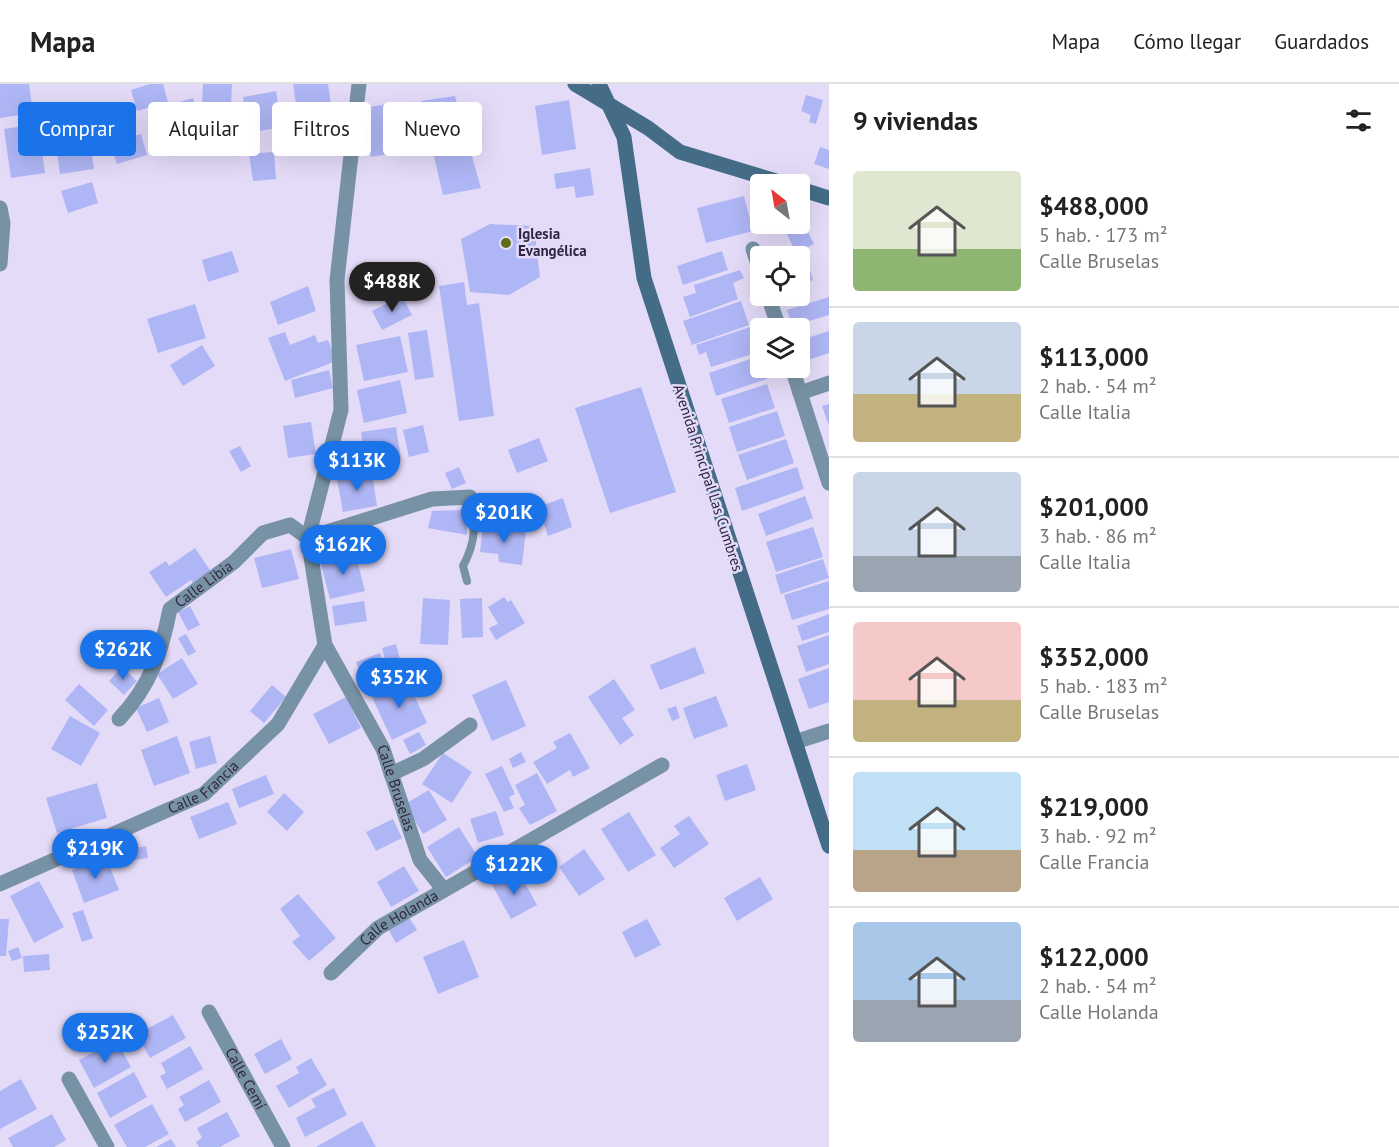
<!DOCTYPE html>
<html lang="es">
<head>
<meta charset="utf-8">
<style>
	:root { --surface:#fff; --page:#f2f2f2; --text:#222; --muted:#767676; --line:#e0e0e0; --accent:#1a73e8 }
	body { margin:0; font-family:"PT Sans",sans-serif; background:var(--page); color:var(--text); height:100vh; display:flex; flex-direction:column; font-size:22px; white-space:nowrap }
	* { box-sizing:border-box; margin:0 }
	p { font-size:20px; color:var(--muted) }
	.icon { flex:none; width:33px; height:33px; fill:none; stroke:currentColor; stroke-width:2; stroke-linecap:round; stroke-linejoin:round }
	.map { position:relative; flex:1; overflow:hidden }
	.panel { display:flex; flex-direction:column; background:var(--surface); width:570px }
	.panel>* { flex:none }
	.banner { position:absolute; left:18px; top:18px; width:570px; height:54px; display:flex; gap:12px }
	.needle { width:39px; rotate:329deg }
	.fabs { position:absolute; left:750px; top:90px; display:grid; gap:12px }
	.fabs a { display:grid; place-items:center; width:60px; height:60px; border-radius:6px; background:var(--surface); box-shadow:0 6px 24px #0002; font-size:30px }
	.price { position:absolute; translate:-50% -51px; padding:0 14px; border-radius:21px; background:var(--accent); color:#fff; font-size:20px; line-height:39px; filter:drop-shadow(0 2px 3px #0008) }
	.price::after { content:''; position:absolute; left:50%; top:36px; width:18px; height:14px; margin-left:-9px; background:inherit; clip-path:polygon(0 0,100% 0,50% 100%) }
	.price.selected { background:#222; color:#fff }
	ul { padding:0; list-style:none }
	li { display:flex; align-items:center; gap:18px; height:150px; padding:0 24px }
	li+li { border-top:2px solid var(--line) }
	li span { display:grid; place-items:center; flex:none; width:168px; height:120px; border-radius:6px; color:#555 }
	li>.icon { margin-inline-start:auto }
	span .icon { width:72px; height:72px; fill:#fffc; stroke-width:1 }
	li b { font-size:26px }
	h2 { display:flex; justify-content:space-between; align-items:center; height:72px; padding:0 24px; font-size:26px }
	.chip { padding:0 21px; border-radius:6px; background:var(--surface); box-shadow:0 6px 24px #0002; font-size:21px; line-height:54px }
	.chip.selected { background:var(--accent); color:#fff }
	header { display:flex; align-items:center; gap:36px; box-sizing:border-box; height:84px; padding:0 30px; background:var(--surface); border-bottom:2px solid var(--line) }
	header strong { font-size:28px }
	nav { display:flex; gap:33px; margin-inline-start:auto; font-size:21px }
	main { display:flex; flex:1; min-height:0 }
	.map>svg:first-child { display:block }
	.building { fill:#afb6f5 }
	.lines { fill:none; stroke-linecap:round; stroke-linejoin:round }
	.lane { stroke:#7892a5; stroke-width:8 }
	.street { stroke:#7892a5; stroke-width:15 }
	.secondary { stroke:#456c87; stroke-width:15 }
	.poi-dot { fill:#5d6c16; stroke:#e4dbf8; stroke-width:2 }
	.labels { text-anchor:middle; stroke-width:5; stroke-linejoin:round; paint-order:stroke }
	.poi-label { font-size:15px; font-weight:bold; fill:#302641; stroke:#e4dbf8; text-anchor:start }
	.street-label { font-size:15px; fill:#302641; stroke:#e4dbf8 }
</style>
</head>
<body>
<header>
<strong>Mapa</strong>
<nav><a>Mapa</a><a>Cómo llegar</a><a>Guardados</a></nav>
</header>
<main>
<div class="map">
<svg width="829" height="1063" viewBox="0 0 829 1063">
	<rect width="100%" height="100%" fill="#e4dbf8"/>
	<path class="building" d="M0 0H29L33 29 0 34Z
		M150 0H163L168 18 137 27 131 6Z
		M203 0H232L231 21 202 20Z
		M293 0H328L334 40 300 46Z
		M276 7 282 43 249 49 243 13Z
		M806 11 823 16 816 40 809 38 811 31 801 27Z
		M455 12 481 104 443 111 421 17Z
		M193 14 199 35 169 44 162 23Z
		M569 16 576 65 542 71 535 22Z
		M398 18 406 67 371 73 364 24Z
		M87 36 94 85 60 90 53 41Z
		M38 40 45 89 11 94 4 45Z
		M141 50 147 71 117 80 110 59Z
		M820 63 829 66V85L814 80Z
		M274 68 276 95 253 97 249 70Z
		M590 84 594 111 576 114 574 102 556 105 554 90Z
		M92 98 98 119 68 129 61 107Z
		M744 112 753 147 706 159 697 124Z
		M803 138 814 160 796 169 785 146Z
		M490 140 534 142 540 193 509 211 470 208 461 155Z
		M232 167 239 188 208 198 202 176Z
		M722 167 728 186 683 201 677 182Z
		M807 177 813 196 800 201V180Z
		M740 186 744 194 733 199 738 215 690 233 683 213 696 209 694 201Z
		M464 198 467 221 479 219 494 332 459 337 439 202Z
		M308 202 316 227 278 241 270 218Z
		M402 212 412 231 382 246 372 227Z
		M829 213V231L792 242 787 226Z
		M741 217 749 241 692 261 683 237Z
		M195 220 206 254 158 269 147 235Z
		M750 243 759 268 711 283 706 268 699 271 696 261Z
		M427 246 434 293 415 296 408 249Z
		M829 247V269L808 276 801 256Z
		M285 248 290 261 315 251 318 259 328 256 336 277 285 297 268 254Z
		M400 252 408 288 364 297 356 261Z
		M202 261 215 282 183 302 170 281Z
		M759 272 760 284H763L767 295 716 312 709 289Z
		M329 286 333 304 295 314 291 296Z
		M400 296 407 329 364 339 357 306Z
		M767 300 775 324 729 339 721 315Z
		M641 303 676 408 610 429 575 324Z
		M829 320V342L822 322Z
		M777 327 785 352 737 368 729 343Z
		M311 338 316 370 288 374 283 342Z
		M423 341 429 368 409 373 403 346Z
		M396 343 401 376 366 382 361 348Z
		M539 354 548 377 517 389 508 366Z
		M786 355 794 379 747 396 738 371Z
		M240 362 251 382 241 388 229 367Z
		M459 383 466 399 452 405 445 389Z
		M797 383 804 405 742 427 735 404Z
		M372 389 377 422 343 428 337 395Z
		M805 412 813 434 766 452 758 430Z
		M563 414 572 443 548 452 538 423Z
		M466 426 467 451 428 444 432 427Z
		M483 441 526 446 522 481 499 478 498 470 480 468Z
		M813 443 823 473 776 488 766 458Z
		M195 464 212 489 194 501 191 496 166 513 149 488 166 477 169 482Z
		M291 465 299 495 262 504 254 474Z
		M355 468 365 507 330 515 320 477Z
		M823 475 829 494 781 510 775 491Z
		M829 497V525L792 536 784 511Z
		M504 513 508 518 511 516 525 539 496 556 489 544 498 540 488 523Z
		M423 514 450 516 448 561 420 560Z
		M482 514 483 553 462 554 460 515Z
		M364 517 367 537 335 542 332 522Z
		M190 522 200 541 188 547 178 528Z
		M829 530V548L802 557 797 542Z
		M186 550 196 568 188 572 178 554Z
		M829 551V580L806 588 797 562Z
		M396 560 403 586 389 590 382 564Z
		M695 563 705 589 660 606 650 581Z
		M380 569 387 589 364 598 356 578Z
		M182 574 198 600 173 615 157 590Z
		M122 583 137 597 124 611 109 597Z
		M829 584V618L809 625 798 595Z
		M406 594 427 639 392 656 371 611Z
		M614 595 635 626 622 634 634 651 620 661 588 613Z
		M506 596 526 642 492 657 472 611Z
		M79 600 108 626 94 642 65 616Z
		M272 601 286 613 264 639 250 627Z
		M716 612 728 642 694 655 683 624Z
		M346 613 361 644 329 660 313 630Z
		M159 614 169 638 147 648 136 624Z
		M676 622 680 634 672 637 667 625Z
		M70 632 100 649 81 682 51 665Z
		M419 648 426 661 410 670 403 656Z
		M570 649 590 684 573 693 570 686 547 700 533 678 557 664 553 658Z
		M177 652 190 689 154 702 141 666Z
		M210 652 217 679 196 685 189 658Z
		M521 668 526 678 513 684 509 675Z
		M443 669 472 688 452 719 422 700Z
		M747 680 756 706 725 717 716 691Z
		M502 682 515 710 509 713 514 724 504 728 485 690Z
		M537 689 557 727 530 741 519 724 525 721 515 701Z
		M266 691 274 710 239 724 232 705Z
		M97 699 107 734 57 749 46 714Z
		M429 706 447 736 423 750 405 720Z
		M284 709 304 728 287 747 267 728Z
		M228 718 237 740 199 755 190 733Z
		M496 727 504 751 478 759 470 735Z
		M629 728 656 771 628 788 601 745Z
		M689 732 709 760 674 784 660 764 680 750 674 742Z
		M393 735 402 754 376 767 366 748Z
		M459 743 478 773 446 793 427 763Z
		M146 762 148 774 122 778 120 766Z
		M584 765 605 795 579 812 559 783Z
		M106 773 119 806 84 819 72 786Z
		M404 782 419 807 391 823 377 798Z
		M506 790 510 798 521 792 537 821 511 835 491 799Z
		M760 793 773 815 737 837 724 814Z
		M39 797 64 843 34 859 10 812Z
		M298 810 336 854 309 877 292 858 300 852 280 825Z
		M83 826 93 854 82 858 72 829Z
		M408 832 417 846 396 859 388 845Z
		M0 835H9L6 872H0Z
		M647 835 661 861 635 874 622 848Z
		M464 856 479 893 438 910 423 873Z
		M18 863 22 874 12 877 8 867Z
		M49 870 50 886 24 888 23 872Z
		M173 931 186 954 150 974 142 960 148 956 143 947Z
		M281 955 292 975 265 990 254 970Z
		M116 956 131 983 94 1004 79 976Z
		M190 962 203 985 167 1005 160 992 166 989 161 979Z
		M311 974 327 1001 289 1024 276 1002 299 989 296 983Z
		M134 988 147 1013 110 1034 97 1009Z
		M21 995 37 1025 0 1045V1007Z
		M209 996 221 1018 185 1038 178 1025 184 1021 179 1013Z
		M334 1004 347 1031 305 1053 296 1034 316 1023 311 1015Z
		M152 1020 169 1050 145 1063H127L114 1041Z
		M227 1028 240 1052 220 1063H199L196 1058 202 1054 197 1044Z
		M52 1030 66 1056 54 1063H13L8 1054Z
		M362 1037 376 1063H316Z
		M171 1055 176 1063H156Z"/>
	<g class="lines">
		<path class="lane" d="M467 497 463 482C477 456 475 441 470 413"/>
		<g class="street">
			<path id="s1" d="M359 0 337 196 341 326 308 454 325 561 383 665 420 776 444 806"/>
			<path d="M0 124 3 139 0 180"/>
			<path d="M753 165 760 187"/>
			<path d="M768 212 779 244"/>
			<path d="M792 284 829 399"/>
			<path d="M800 309 829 299"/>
			<path id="s2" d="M119 635C150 602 161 570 170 525L234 478 263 449 290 441 308 454 432 415 470 413"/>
			<path d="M795 658 829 647"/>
			<path d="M391 690 423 675 470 641"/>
			<path id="s3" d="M0 800 204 710 278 640 325 561"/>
			<path id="s4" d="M331 889 378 844 662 681"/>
			<path id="s5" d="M209 928 283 1063"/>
			<path d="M69 995 107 1063"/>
		</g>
		<path class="secondary" d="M575 0 648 44 680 68 786 100
			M599 0 624 53 644 194 829 762
			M800 105 829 114"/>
	</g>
	<circle class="poi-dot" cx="506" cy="159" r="6"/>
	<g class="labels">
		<g class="poi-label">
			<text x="518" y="155">Iglesia<tspan x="518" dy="17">Evangélica</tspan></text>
		</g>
		<g class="street-label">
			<text transform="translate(708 394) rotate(72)" y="5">Avenida Principal Las Cumbres</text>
			<text dy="5" stroke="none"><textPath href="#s2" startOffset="165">Calle Libia</textPath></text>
			<text dy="5" stroke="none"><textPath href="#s3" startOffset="226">Calle Francia</textPath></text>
			<text dy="5" stroke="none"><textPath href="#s1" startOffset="728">Calle Bruselas</textPath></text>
			<text dy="5" stroke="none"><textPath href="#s4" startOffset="88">Calle Holanda</textPath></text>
			<text dy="5" stroke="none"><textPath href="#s5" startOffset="76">Calle Cemí</textPath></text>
		</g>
	</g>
</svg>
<div class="fabs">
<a><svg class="needle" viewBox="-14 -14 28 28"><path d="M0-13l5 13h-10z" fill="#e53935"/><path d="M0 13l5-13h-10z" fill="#767676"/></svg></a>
<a><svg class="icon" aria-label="locate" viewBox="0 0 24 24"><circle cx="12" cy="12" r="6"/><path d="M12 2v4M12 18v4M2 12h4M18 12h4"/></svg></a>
<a><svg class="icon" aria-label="layers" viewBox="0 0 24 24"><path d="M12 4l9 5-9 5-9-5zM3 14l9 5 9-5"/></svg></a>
</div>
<b class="price selected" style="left:392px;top:229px">$488K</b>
<b class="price" style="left:357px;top:408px">$113K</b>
<b class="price" style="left:504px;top:460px">$201K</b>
<b class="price" style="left:343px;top:492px">$162K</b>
<b class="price" style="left:123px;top:597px">$262K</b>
<b class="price" style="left:399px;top:625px">$352K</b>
<b class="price" style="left:95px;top:796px">$219K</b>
<b class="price" style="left:514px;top:812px">$122K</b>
<b class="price" style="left:105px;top:980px">$252K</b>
<div class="banner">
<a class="chip selected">Comprar</a>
<a class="chip">Alquilar</a>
<a class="chip">Filtros</a>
<a class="chip">Nuevo</a>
</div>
</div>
<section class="panel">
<h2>9 viviendas<svg class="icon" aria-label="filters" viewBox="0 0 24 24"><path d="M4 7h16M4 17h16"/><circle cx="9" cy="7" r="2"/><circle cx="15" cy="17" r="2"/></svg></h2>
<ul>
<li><span style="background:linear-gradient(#dfe7d0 65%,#8fb573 0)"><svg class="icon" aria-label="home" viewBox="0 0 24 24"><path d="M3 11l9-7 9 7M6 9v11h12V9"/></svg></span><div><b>$488,000</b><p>5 hab. · 173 m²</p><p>Calle Bruselas</p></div></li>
<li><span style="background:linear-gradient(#c9d6e8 60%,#c2b280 0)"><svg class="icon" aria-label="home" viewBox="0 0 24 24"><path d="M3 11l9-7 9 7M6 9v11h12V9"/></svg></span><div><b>$113,000</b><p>2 hab. · 54 m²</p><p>Calle Italia</p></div></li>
<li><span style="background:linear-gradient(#c9d6e8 70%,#9aa5b1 0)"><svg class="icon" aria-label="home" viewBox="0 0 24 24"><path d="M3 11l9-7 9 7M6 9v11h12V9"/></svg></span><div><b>$201,000</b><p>3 hab. · 86 m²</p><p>Calle Italia</p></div></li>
<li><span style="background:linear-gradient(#f6c9c9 65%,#c2b280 0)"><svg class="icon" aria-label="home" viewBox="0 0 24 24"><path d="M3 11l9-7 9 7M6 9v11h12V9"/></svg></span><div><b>$352,000</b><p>5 hab. · 183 m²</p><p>Calle Bruselas</p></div></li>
<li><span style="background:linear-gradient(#bfe0f5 65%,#b9a48a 0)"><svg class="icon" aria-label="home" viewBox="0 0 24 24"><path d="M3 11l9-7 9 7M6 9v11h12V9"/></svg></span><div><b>$219,000</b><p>3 hab. · 92 m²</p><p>Calle Francia</p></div></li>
<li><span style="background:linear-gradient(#a9c7e8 65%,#9aa5b1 0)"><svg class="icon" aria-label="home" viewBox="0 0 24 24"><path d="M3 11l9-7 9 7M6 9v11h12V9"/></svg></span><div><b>$122,000</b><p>2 hab. · 54 m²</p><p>Calle Holanda</p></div></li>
</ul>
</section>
</main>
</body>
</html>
